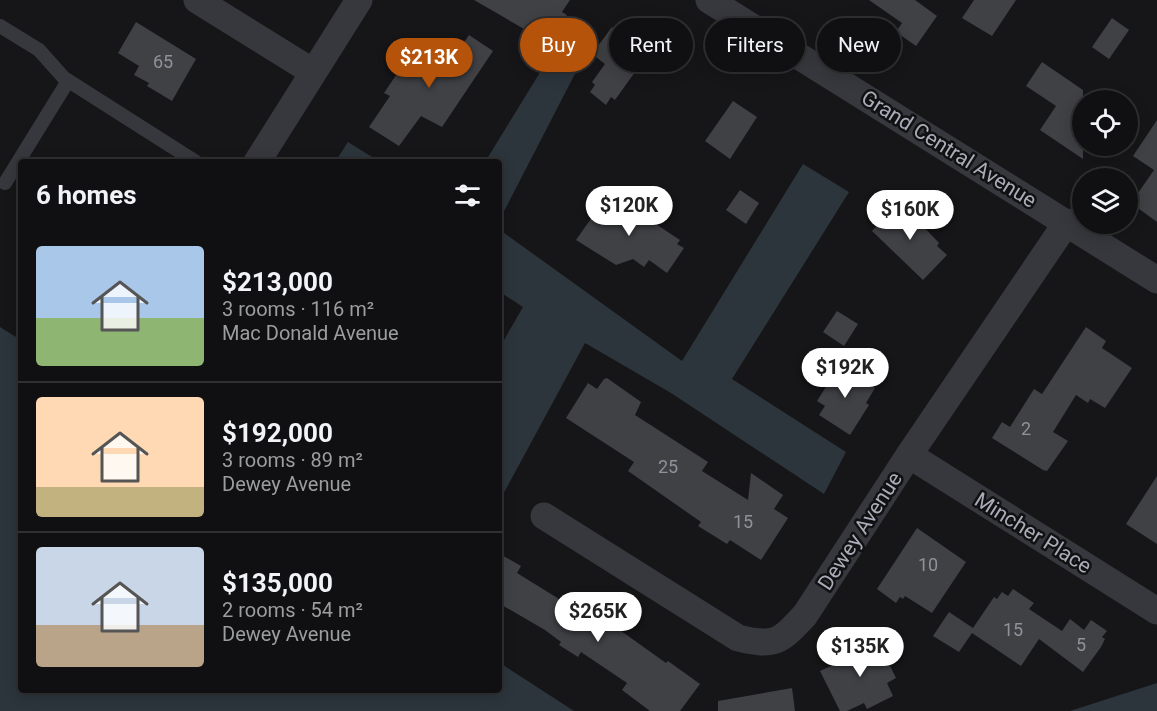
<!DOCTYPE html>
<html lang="en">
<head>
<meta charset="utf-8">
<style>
	:root { --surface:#101012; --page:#1e1e20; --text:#f1f3f6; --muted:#9c9d9f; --line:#303032; --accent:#b45309 }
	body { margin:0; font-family:Roboto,sans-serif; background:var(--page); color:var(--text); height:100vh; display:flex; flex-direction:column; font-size:22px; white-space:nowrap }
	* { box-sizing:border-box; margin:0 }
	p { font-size:20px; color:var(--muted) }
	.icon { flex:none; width:33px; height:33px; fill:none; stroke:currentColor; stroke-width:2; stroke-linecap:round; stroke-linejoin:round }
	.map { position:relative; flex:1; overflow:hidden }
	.details { position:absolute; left:18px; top:159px; width:484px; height:534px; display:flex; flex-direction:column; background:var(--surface); border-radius:6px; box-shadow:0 3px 15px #0003,0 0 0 2px var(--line) }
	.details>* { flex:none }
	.guide { position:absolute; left:520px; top:18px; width:546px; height:54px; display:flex; gap:12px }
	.buttons { position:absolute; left:1072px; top:90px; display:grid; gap:12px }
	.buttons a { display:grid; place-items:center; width:66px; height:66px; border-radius:50%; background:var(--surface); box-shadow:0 3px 15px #0003,0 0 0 2px var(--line); font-size:30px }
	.price { position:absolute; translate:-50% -51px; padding:0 14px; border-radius:21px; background:#fff; color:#222; font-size:20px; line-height:39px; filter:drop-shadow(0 2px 3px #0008) }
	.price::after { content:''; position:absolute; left:50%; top:36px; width:18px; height:14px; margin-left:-9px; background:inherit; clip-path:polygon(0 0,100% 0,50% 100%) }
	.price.active { background:var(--accent); color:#fff }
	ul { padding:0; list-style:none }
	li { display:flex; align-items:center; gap:18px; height:150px; padding:0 18px }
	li+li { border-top:2px solid var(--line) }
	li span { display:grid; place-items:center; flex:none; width:168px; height:120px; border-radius:6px; color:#555 }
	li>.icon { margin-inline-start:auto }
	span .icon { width:72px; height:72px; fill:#fffc; stroke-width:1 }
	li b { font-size:26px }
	h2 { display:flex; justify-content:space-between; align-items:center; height:72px; padding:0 18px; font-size:26px }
	.chip { padding:0 21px; border-radius:27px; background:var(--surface); box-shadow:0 3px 15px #0003,0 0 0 2px var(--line); font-size:21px; line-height:54px }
	.chip.active { background:var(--accent); color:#fff }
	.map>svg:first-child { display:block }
	.water { fill:#2c353c }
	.building { fill:#404145 }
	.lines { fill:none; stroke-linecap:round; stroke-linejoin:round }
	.service { stroke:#37383d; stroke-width:14 }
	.minor { stroke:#37383d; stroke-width:27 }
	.labels { text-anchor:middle; stroke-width:5; stroke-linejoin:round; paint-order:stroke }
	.number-label { font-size:18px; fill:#8e929b }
	.street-label { font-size:21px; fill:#a8adb8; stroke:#111113 }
</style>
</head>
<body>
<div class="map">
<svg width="1157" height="711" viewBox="0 0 1157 711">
	<rect width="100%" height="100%" fill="#161618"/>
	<path class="water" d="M571 22 594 37 500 219V162H485Z
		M348 142 380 162H335Z
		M803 164 849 192 732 379 846 452 824 494 671 393 585 343 500 500V347L523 307 500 292V230L682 361Z
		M0 327 21 340V690H500V663L574 711H0Z
		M1157 683V711H1070Z"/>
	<path class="building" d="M474 0H570L562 12 567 15 557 31 550 28 543 40Z
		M869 0H915L937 16 916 46 896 32 902 23Z
		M974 0H1016L992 36 962 18Z
		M1112 18 1129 30 1109 59 1092 47Z
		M136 22 196 59 172 101 147 86 149 83 134 75 139 66 118 53Z
		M612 27 643 52 636 62 640 65 615 100 611 97 606 105 590 92 595 85 592 82 605 64 592 54Z
		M469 35 493 51 442 127 421 116 399 146 369 127 390 96 384 93 417 44 451 62Z
		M1042 62 1083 90V159L1040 130 1056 106 1026 86Z
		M733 101 757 117 730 159 705 141Z
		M1157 120V222L1131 203 1154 170 1133 156Z
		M740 190 759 203 746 224 726 210Z
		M609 193 680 240 677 244 684 248 667 273 649 260 644 267 633 259 616 265 576 240Z
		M900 202 939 243 937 246 947 255 923 280 872 231Z
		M837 311 858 324 844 346 823 332Z
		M1086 327 1106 341 1102 348 1132 368 1105 408 1090 399 1088 403 1076 395 1053 432 1068 441 1047 471 1043 470 992 438 1002 422 1010 427 1034 389 1042 394Z
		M841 363 859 375 857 378 875 388 866 403 869 405 850 435 819 415 825 406 817 401Z
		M607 378 641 402 635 415 708 462 702 471 748 500 751 473 783 495 774 509 788 518 761 560 730 540 727 544 698 526 701 522 628 471 634 462 566 418 588 383 597 389 604 379Z
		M1157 476V544L1126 524Z
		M917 528 966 562 932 613 905 596 903 599 900 597 896 603 877 589Z
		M500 554 521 566 517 573 606 628 610 623 666 663 668 661 700 684 680 711H650L622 690 627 683 581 652 578 657 559 645 561 642 545 630 500 604Z
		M1013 589 1034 603 1029 609 1062 631 1070 619 1084 630 1091 620 1107 631 1102 637 1105 639 1101 647 1083 672 1039 639 1021 666 972 633 959 652 933 636 949 612 973 628 994 597 997 599 1002 592 1008 596Z
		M877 639 896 678 887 683 893 696 867 709 864 703 847 711H840L820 671 850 657 848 653Z
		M792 688 795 711H718V701Z"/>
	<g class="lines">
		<path class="service" d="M0 26 39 50 64 78 196 162
			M5 183 68 81"/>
		<path class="minor" d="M197 0 313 72
			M709 0 1157 280
			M257 162 359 0
			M909 455 1157 611
			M544 516 738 638C775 647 780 642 805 615L909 455 1067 222"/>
	</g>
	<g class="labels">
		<g class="number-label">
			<text x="163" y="68">65</text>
			<text x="1026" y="435">2</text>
			<text x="668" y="473">25</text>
			<text x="743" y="528">15</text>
			<text x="928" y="571">10</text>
			<text x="1013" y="636">15</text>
			<text x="1081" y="651">5</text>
		</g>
		<g class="street-label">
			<text transform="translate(949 149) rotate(32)" y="7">Grand Central Avenue</text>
			<text transform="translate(860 531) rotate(-57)" y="7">Dewey Avenue</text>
			<text transform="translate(1033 533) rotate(32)" y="7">Mincher Place</text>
		</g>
	</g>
</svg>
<div class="buttons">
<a><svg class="icon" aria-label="locate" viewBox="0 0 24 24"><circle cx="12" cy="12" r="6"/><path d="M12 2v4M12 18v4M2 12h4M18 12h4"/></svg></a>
<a><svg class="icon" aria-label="layers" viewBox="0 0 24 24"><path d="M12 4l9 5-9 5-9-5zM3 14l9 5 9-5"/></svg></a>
</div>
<b class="price active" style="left:429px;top:89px">$213K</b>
<b class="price" style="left:629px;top:237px">$120K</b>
<b class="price" style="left:910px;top:241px">$160K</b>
<b class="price" style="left:845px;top:399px">$192K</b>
<b class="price" style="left:598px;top:643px">$265K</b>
<b class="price" style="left:860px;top:678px">$135K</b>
<div class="guide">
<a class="chip active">Buy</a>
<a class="chip">Rent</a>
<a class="chip">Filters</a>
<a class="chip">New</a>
</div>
<section class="details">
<h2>6 homes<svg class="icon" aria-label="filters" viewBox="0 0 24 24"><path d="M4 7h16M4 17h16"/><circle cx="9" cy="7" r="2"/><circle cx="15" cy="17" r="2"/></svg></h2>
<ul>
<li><span style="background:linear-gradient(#a9c7e8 60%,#8fb573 0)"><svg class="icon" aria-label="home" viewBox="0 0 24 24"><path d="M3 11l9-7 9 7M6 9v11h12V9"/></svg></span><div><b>$213,000</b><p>3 rooms · 116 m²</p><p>Mac Donald Avenue</p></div></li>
<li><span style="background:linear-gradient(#ffd9b3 75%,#c2b280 0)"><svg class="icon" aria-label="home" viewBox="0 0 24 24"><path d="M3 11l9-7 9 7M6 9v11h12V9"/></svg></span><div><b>$192,000</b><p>3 rooms · 89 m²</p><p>Dewey Avenue</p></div></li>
<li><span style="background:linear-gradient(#c9d6e8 65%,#b9a48a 0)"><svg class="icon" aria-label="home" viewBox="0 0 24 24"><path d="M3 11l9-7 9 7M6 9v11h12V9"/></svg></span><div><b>$135,000</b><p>2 rooms · 54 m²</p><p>Dewey Avenue</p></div></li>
</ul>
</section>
</div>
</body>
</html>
